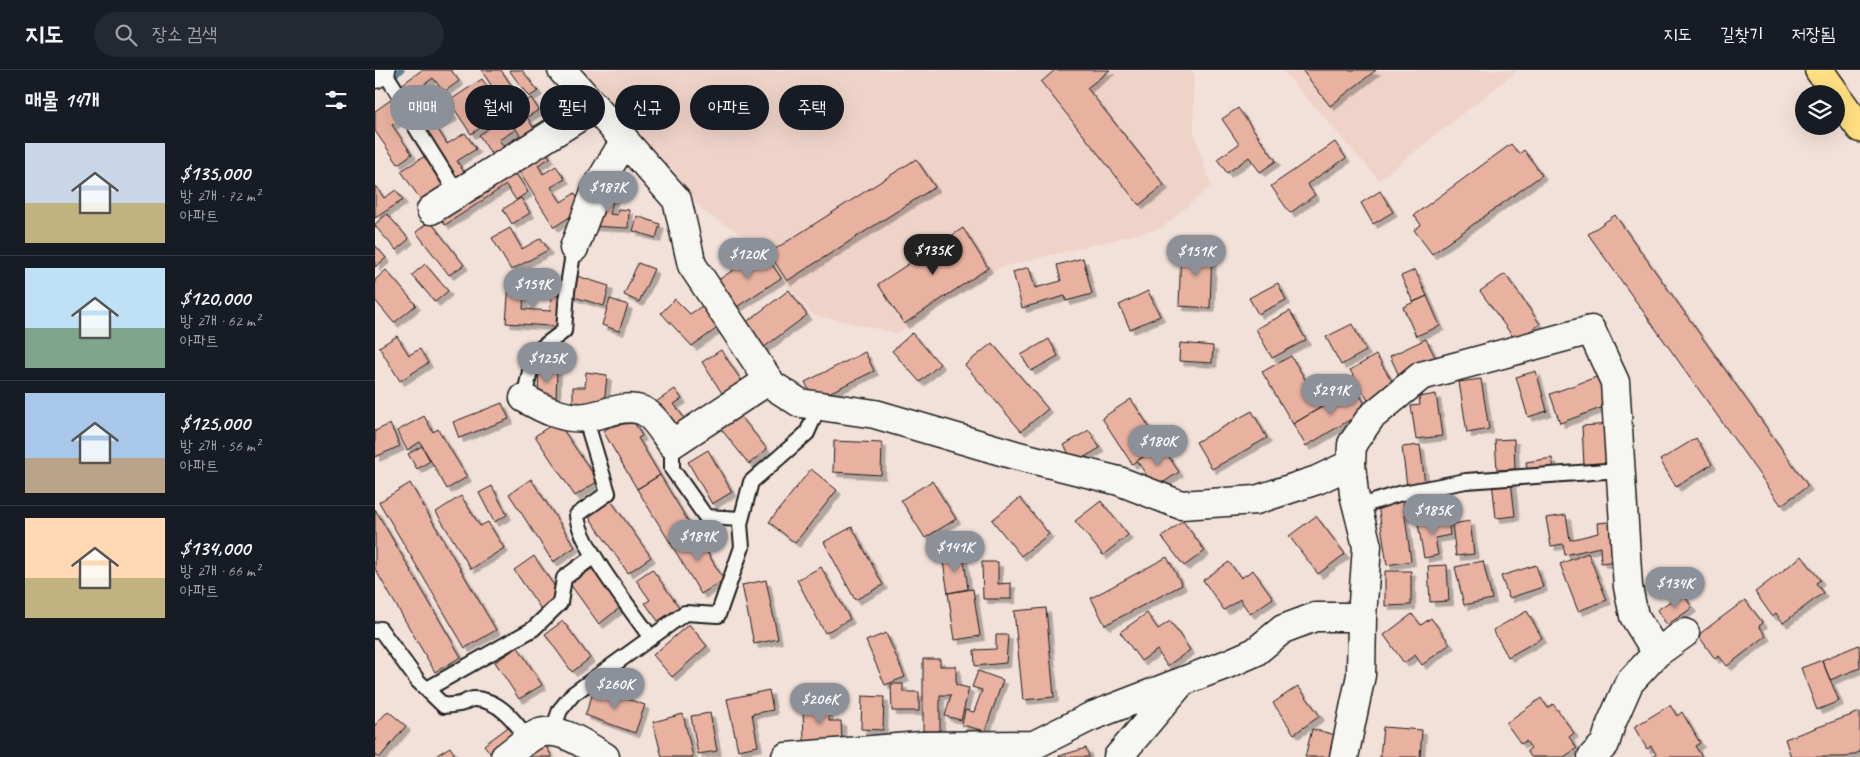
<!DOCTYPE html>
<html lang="ko">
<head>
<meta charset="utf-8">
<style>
	:root { --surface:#171b24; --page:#242831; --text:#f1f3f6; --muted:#9ea1a6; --line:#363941; --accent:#8c9099 }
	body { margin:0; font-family:Caveat,"Poor Story",sans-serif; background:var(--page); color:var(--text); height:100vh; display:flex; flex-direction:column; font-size:19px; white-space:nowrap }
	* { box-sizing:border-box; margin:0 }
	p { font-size:16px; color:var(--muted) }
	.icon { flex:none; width:28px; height:28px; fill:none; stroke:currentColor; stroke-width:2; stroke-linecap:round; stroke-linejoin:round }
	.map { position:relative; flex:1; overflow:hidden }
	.sheet { display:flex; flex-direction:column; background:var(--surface); width:375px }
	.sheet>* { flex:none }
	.hud { position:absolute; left:15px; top:15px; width:475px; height:45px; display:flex; gap:10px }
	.controls { position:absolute; left:1420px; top:15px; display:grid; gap:10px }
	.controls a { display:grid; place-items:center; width:50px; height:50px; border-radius:50%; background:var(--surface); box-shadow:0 5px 20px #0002; font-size:25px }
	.price { position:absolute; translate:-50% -42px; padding:0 11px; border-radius:18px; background:var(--accent); color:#fff; font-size:16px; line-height:32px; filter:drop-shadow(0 1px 2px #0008) }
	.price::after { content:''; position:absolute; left:50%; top:30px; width:15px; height:11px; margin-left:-8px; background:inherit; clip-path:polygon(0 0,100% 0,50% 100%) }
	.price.selected { background:#222; color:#fff }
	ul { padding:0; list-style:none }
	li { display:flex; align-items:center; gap:15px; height:125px; padding:0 25px }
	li+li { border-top:1px solid var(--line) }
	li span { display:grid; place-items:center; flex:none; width:140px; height:100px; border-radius:0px; color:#555 }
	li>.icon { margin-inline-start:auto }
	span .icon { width:60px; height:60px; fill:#fffc; stroke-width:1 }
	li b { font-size:21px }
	h2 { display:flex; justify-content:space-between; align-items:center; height:60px; padding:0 25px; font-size:21px }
	.chip { padding:0 18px; border-radius:22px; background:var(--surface); box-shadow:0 5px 20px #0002; font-size:18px; line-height:45px }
	.chip.selected { background:var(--accent); color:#fff }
	header { display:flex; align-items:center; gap:30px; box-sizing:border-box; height:70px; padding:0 25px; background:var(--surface); border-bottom:1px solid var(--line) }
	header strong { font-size:24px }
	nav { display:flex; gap:28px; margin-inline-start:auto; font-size:18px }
	.search { width:350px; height:45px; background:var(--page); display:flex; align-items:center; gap:12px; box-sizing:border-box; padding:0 18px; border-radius:28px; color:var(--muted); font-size:19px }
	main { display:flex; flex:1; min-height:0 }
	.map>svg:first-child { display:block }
	.built { fill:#efd3c8 }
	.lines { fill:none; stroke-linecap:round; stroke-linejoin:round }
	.stream { stroke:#5d8697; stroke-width:7 }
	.building { fill:#e9b1a0; stroke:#1c1c1c; filter:url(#shadow) }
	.service-casing { stroke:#1c1c1c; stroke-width:18 }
	.minor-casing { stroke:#1c1c1c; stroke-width:31 }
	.motorway-casing { stroke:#1c1c1c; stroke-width:31 }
	.service { stroke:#f6f6f2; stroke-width:14 }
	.minor { stroke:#f6f6f2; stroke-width:28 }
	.motorway { stroke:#ffdf80; stroke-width:28 }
</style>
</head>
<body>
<header>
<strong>지도</strong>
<div class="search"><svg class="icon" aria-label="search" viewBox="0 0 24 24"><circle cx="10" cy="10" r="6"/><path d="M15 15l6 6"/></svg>장소 검색</div>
<nav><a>지도</a><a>길찾기</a><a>저장됨</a></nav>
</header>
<main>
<section class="sheet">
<h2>매물 14개<svg class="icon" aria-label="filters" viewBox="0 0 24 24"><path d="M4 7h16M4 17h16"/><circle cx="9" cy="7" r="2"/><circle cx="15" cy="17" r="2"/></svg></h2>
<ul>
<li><span style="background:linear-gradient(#c9d6e8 60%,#c2b280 0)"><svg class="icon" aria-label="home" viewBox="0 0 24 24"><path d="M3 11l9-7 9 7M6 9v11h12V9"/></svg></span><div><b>$135,000</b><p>방 2개 · 72 m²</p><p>아파트</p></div></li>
<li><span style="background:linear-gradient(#bfe0f5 60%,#7fa58c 0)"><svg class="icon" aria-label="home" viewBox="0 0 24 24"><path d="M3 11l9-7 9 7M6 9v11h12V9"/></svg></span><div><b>$120,000</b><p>방 2개 · 62 m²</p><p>아파트</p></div></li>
<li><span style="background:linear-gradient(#a9c7e8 65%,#b9a48a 0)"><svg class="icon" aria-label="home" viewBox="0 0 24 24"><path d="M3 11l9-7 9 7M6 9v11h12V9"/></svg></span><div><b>$125,000</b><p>방 2개 · 56 m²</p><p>아파트</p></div></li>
<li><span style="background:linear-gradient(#ffd9b3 60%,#c2b280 0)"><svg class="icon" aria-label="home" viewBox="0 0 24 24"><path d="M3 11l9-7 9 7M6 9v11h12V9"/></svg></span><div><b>$134,000</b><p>방 2개 · 66 m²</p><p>아파트</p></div></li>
</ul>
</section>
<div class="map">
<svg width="1485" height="687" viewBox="0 0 1485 687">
	<defs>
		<filter id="shadow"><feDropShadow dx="4.5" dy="4.5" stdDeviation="0" flood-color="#0004"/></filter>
	</defs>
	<rect width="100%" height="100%" fill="#f2e1d9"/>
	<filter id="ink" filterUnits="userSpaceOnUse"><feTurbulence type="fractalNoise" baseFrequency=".02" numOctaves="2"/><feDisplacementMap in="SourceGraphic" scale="10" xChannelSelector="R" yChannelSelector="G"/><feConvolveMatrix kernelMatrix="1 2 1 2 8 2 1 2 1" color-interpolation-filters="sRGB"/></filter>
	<g filter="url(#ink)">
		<path class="built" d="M198 0H817L819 4V62L836 116 787 158 624 198 522 263 438 245 410 212 389 178 329 142 312 121Z
			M907 0H1143L1004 110Z"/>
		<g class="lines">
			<path class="stream" d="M11 9 26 0"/>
		</g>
		<path class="building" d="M47 0H76L84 11 69 22 58 8 40 21 49 33 38 41 22 18Z
			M106 0H126L148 33 134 42Z
			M134 0H147L163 21 154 27Z
			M680 0H735L712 18 789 115 764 135 666 12Z
			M927 0H1001L955 36Z
			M107 9 116 22 98 34 111 54 96 64 74 31Z
			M20 27 32 45 17 55 37 84 23 94 0 61V41Z
			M156 28 164 40 152 47 158 57 171 49 177 58 122 93 104 65 131 47 140 60 124 70 128 76 145 65 131 44Z
			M70 31 78 46 61 56 72 74 90 63 101 79 82 91 94 110 81 118 39 50Z
			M863 38 901 91 885 102 874 87 852 103 842 89 864 74 847 49Z
			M960 72 971 88 932 114 940 125 915 143 896 116Z
			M167 74 175 88 163 95 168 104 181 96 190 109 176 117 186 132 200 123 209 138 179 157 138 92Z
			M1136 74 1144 84 1149 80 1167 105 1057 184 1039 160 1046 155 1039 145Z
			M50 86 73 121 50 136 26 101Z
			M541 89 560 117 412 211 394 183Z
			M134 93 153 122 141 130 131 115 70 155 61 141Z
			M0 115 9 128 21 120 28 130 0 148Z
			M223 121 239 125 235 144 242 145 243 139 254 140 253 158 214 156Z
			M1005 121 1018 142 998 154 986 133Z
			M146 128 155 143 137 154 128 139Z
			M12 144 34 169 21 180 0 156V154Z
			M1240 145 1433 416 1406 435 1213 164Z
			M262 146 285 154 281 168 258 161Z
			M55 151 89 195 74 205 41 162Z
			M135 158 147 179 166 168 173 180 136 200 117 168Z
			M588 158 613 198 529 254 503 214Z
			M0 175 11 188 0 197Z
			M806 177 837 179 835 238 804 236Z
			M388 181 406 208 357 240 340 212Z
			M708 188 717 224 691 231 690 226 647 238 638 202 654 197 660 218 686 211 682 195Z
			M263 193 279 199 264 232 249 225Z
			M50 194 73 221 60 232 37 205Z
			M11 200 41 235 19 253 0 230V210Z
			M1040 200 1052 226 1038 232 1026 206Z
			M1130 204 1165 254 1141 271 1105 221Z
			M202 206 234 216 229 236 196 226Z
			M134 213 149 215 148 239 175 241 176 225 190 226 188 257 131 253Z
			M903 213 911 230 883 244 874 228Z
			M414 220 432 245 388 278 370 253Z
			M773 221 785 246 755 259 744 235Z
			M1052 226 1065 256 1041 266 1028 237Z
			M235 229 253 235 244 261 227 255Z
			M300 229 315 244 333 232 348 254 317 276 286 243Z
			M915 241 931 270 897 288 881 259Z
			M977 254 991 281 966 295 951 267Z
			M537 263 565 294 545 312 517 281Z
			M22 266 34 285 45 279 53 293 25 311 4 277Z
			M674 269 683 286 656 301 646 285Z
			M1051 269 1063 293 1026 310 1015 286Z
			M617 273 673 339 646 361 590 295Z
			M805 273 838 276 837 293 804 291Z
			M346 280 372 319 352 331 327 292Z
			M490 282 499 301 439 330 430 312Z
			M1001 285 1020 316 994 332 975 300Z
			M916 286 947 337 918 354 887 302Z
			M164 299 182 300 181 329 163 328Z
			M1161 301 1172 341 1153 347 1141 307Z
			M211 302 232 305 229 335H198V317H210Z
			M1224 306 1234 335 1185 353 1175 324Z
			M1106 309 1114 359 1092 363 1084 312Z
			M980 317 993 339 931 376 918 354Z
			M300 319 307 329 299 334 312 352 294 364 275 336Z
			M1061 324 1067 366 1041 369 1036 336 1045 335 1044 327Z
			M756 329 786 375 757 394 727 348Z
			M127 333 134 349 84 368 78 352Z
			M877 341 892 368 837 399 821 372Z
			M364 344 392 379 374 394 346 359Z
			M255 345 267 366 263 368 285 405 262 419 228 361Z
			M49 346 58 362 63 359 92 407 72 419 45 372 32 380 22 361Z
			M182 351 223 411 200 426 160 366Z
			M15 354 25 376 0 387V361Z
			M1236 354 1239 394 1209 396 1207 356Z
			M714 360 725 378 699 393 689 375Z
			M1321 368 1337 394 1301 417 1285 390Z
			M1139 369 1140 399 1122 400 1120 370Z
			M459 371 507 373 506 405 458 402Z
			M786 375 804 402 780 418 762 391Z
			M1045 375 1050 414 1032 416 1027 377Z
			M47 376 55 391 42 399 33 384Z
			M333 380 357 422 337 434 313 392Z
			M1177 388 1179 400 1153 404 1151 392Z
			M436 399 462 420 420 473 394 452Z
			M285 405 319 461 296 474 262 419Z
			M156 409 200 477 178 492 134 424Z
			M557 411 581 449 550 468 526 430Z
			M1136 411 1140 446 1121 448 1117 412Z
			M35 413 121 560 90 578 4 432Z
			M117 416 132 445 119 452 104 423Z
			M86 426 105 456 113 452 129 478 96 499 61 442Z
			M234 428 276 487 253 503 212 444Z
			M645 428 674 464 646 486 617 450Z
			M726 431 753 465 728 485 700 451Z
			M1028 431 1036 491 1012 495 1003 435Z
			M0 439 86 587 60 602 0 499Z
			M1191 445 1195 470 1223 463 1222 453 1245 451 1249 490 1226 493 1225 477 1190 485 1188 474 1176 476 1171 448Z
			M941 446 970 484 943 504 914 466Z
			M1073 449 1075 465 1060 468 1063 485 1049 488 1043 454Z
			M808 451 830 481 809 496 787 467Z
			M1095 451 1099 484 1081 486 1077 454Z
			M477 457 508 515 480 530 449 472Z
			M319 461 349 510 326 524 296 474Z
			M588 483 593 519 573 523 567 486Z
			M1213 483 1232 530 1203 541 1185 494Z
			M159 486 186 526 166 539 139 500Z
			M1427 486 1445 510 1441 513 1448 523 1408 553 1401 543 1397 546 1380 522Z
			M792 487 807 515 730 555 716 528Z
			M1108 491 1117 529 1089 535 1080 497Z
			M607 492H623V514L636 513V529H608Z
			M854 492 866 508 878 500 898 528 875 544 865 529 849 540 828 510Z
			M1072 495 1074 531 1055 532 1053 496Z
			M1161 495 1168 517 1134 528 1126 506Z
			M446 497 475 549 450 563 422 510Z
			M218 498 246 537 224 554 195 514Z
			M277 499 304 537 283 551 270 533 275 530 261 510Z
			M1010 501H1036V535L1010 536Z
			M391 510 403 569 379 574 367 515Z
			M598 519 605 566 580 570 573 523Z
			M1308 523 1317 538 1292 555 1282 540Z
			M1370 530 1388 553 1384 556 1391 566 1352 596 1344 586 1340 589 1323 565Z
			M671 538 679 627 648 630 639 541Z
			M1152 541 1167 568 1133 587 1118 560Z
			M772 543 783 559 795 551 815 580 792 596 782 580 766 591 745 562Z
			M1037 544 1046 555 1056 548 1075 574 1047 595 1040 585 1029 593 1009 565Z
			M188 551 215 588 197 602 170 564Z
			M314 554 332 576 297 607 278 585Z
			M511 563 530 607 510 615 491 571Z
			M621 565H633L631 593 600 596 599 580 621 579Z
			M1484 575 1485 598 1455 610 1447 590Z
			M143 577 167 615 144 629 120 592Z
			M548 589H565V596H581V615L594 618 586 650 570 646 576 625H565V661H548Z
			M1447 590 1464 631 1442 640 1426 598Z
			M603 601 628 610 610 661 587 655 590 640 599 642 607 620 597 617Z
			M516 614H528V622H544V641H517Z
			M923 616 945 646 919 664 898 633Z
			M220 618 270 635 260 663 210 645Z
			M394 620 398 640 377 644 383 676 363 680 352 629Z
			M487 626 509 627 508 660 486 659Z
			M1166 628 1173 638 1178 634 1199 663 1194 667 1202 678 1189 687H1156L1152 681 1156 678 1151 671 1146 674 1131 653Z
			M453 635 454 651H466L467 672H429L428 636Z
			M1295 635 1302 646 1307 642 1325 673 1320 676 1327 687H1277L1281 684 1276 676 1272 679 1259 657Z
			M13 641 31 656 5 687H0V655Z
			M1485 642V682L1471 687H1416L1410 669Z
			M335 643 342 681 323 684 316 646Z
			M308 644 318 687H287L278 652Z
			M136 655 147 670 118 687 109 675Z
			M1008 657 1047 660 1045 687H1005Z
			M937 659 969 667 964 687H930Z
			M168 671 177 687H149Z
			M75 677 81 687H63L62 685Z
			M711 678 714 687H684V686Z"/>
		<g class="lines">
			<defs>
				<path id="service" d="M8 0 35 42 40 56 82 123
					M149 328 158 288 165 279 189 261 192 221 199 178
					M210 347 233 423 202 445C203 473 258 542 276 568
					M297 374V399L331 447 366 449
					M983 437 1023 424 1091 411 1245 400
					M0 561 5 559 43 611 69 636C74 635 80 635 85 634 90 633 94 629 99 629 124 629 141 652 153 670
					M52 619 158 559 185 533 189 508 219 486
					M177 662 185 640 198 624 310 543 343 545 367 477 365 454 376 412 432 363 444 336"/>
				<path id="minor" d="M187 0 302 130 317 195 397 315 425 333 500 344 640 385 744 411 806 435 881 430 942 410 976 394
					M0 4 6 0
					M56 140 220 37
					M199 178 222 117 250 70
					M149 328C168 339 189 350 212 347 228 345 249 334 266 340 279 344 289 364 297 374L394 310
					M130 687C140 680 151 669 162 664 184 655 212 676 230 687
					M411 687 546 676 659 675 715 647 855 593 880 582 908 559 940 547H987
					M743 687 805 614
					M969 687 986 605 987 547 992 476 979 424 976 394 977 374 996 347 1046 306 1216 260 1240 312 1253 517 1259 546 1282 583
					M1217 687 1230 674 1236 654 1254 613 1282 583 1310 563"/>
				<path id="motorway" d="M1444 0 1461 24
					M1461 25 1485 58"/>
			</defs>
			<use href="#service" class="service-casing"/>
			<use href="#minor" class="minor-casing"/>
			<use href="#motorway" class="motorway-casing"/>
			<use href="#service" class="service"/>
			<use href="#minor" class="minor"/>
			<use href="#motorway" class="motorway"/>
		</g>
	</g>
</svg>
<div class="controls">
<a><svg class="icon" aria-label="layers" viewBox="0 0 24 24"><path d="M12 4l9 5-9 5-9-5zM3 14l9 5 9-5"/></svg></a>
</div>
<b class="price" style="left:233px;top:143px">$187K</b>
<b class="price selected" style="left:558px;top:206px">$135K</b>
<b class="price" style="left:821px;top:207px">$151K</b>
<b class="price" style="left:373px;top:210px">$120K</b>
<b class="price" style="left:158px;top:240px">$159K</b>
<b class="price" style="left:172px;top:314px">$125K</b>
<b class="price" style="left:956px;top:346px">$291K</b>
<b class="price" style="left:783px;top:397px">$180K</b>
<b class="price" style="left:1058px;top:466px">$185K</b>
<b class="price" style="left:323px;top:492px">$189K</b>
<b class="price" style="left:580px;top:503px">$141K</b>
<b class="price" style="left:1300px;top:539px">$134K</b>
<b class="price" style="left:240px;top:640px">$260K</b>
<b class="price" style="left:445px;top:655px">$206K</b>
<div class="hud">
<a class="chip selected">매매</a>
<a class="chip">월세</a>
<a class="chip">필터</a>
<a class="chip">신규</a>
<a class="chip">아파트</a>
<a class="chip">주택</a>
</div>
</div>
</main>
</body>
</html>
